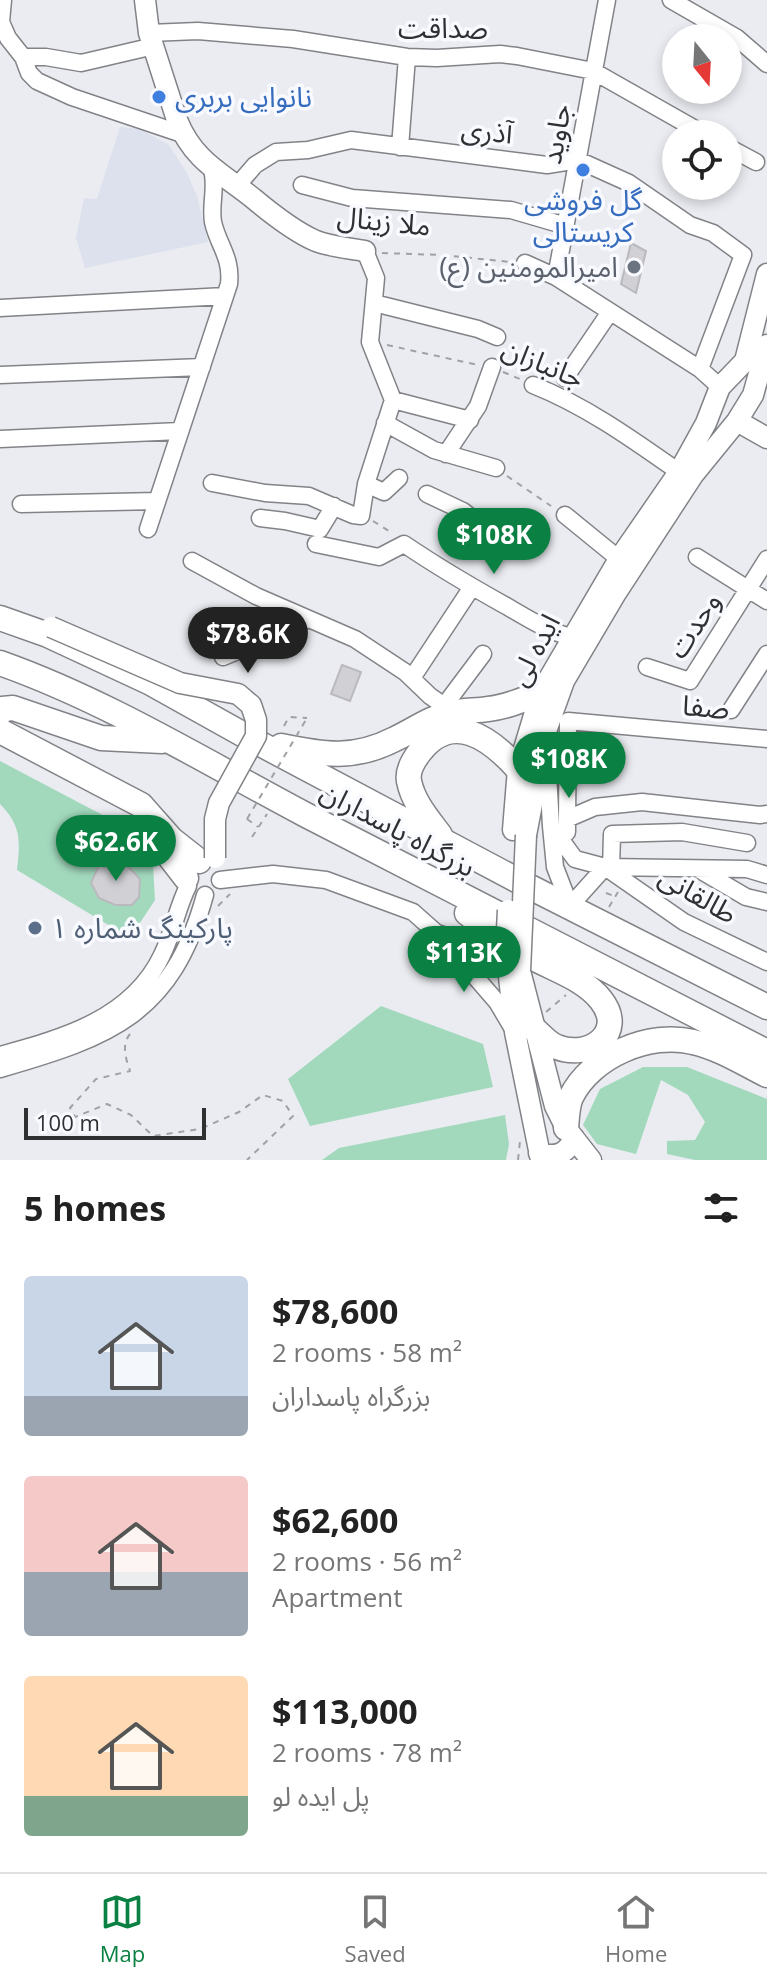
<!DOCTYPE html>
<html lang="en">
<head>
<meta charset="utf-8">
<style>
	:root { --surface:#fff; --page:#f6f6f6; --text:#222; --muted:#767676; --line:#e0e0e0; --accent:#0b8043 }
	body { margin:0; font-family:"Open Sans","Noto Sans Arabic",sans-serif; background:var(--page); color:var(--text); height:100vh; display:flex; flex-direction:column; font-size:30px; white-space:nowrap }
	* { box-sizing:border-box; margin:0 }
	p { font-size:26px; color:var(--muted) }
	.icon { flex:none; width:44px; height:44px; fill:none; stroke:currentColor; stroke-width:2; stroke-linecap:round; stroke-linejoin:round }
	.map { position:relative; height:1160px; overflow:hidden }
	.side { display:flex; flex-direction:column; background:var(--surface); flex:1 }
	.side>* { flex:none }
	.needle { width:52px; rotate:162deg }
	.fabs { position:absolute; left:662px; top:24px; display:grid; gap:16px }
	.fabs a { display:grid; place-items:center; width:80px; height:80px; border-radius:50%; background:var(--surface); box-shadow:0 4px 12px #0003; font-size:40px }
	.scale { position:absolute; left:24px; bottom:20px; width:182px; box-sizing:border-box; padding-left:8px; border:4px solid #303032; border-top:0; font-size:22px; line-height:28px; white-space:nowrap; color:#303032; -webkit-text-stroke:6px #f8faff; paint-order:stroke }
	.price { position:absolute; translate:-50% -68px; padding:0 18px; border-radius:28px; background:var(--accent); color:#fff; font-size:26px; line-height:52px; filter:drop-shadow(0 2px 4px #0008) }
	.price::after { content:''; position:absolute; left:50%; top:48px; width:24px; height:18px; margin-left:-12px; background:inherit; clip-path:polygon(0 0,100% 0,50% 100%) }
	.price.current { background:#222; color:#fff }
	ul { padding:0; list-style:none }
	li { display:flex; align-items:center; gap:24px; height:200px; padding:0 24px }
	li span { display:grid; place-items:center; flex:none; width:224px; height:160px; border-radius:8px; color:#555 }
	li>.icon { margin-inline-start:auto }
	span .icon { width:96px; height:96px; fill:#fffc; stroke-width:1 }
	li b { font-size:34px }
	h2 { display:flex; justify-content:space-between; align-items:center; height:96px; padding:0 24px; font-size:34px }
	.menu { display:flex; justify-content:space-around; align-items:center; height:112px; border-top:2px solid var(--line); background:var(--surface); font-size:22px; color:var(--muted) }
	.menu a { display:grid; justify-items:center; gap:4px }
	.menu .current { color:var(--accent) }
	.map>svg:first-child { display:block }
	.built { fill:#dce1ed }
	.green { fill:#a2d9bd }
	.building { fill:#d1d0d5; stroke:#bab9bd; stroke-width:2 }
	.lines { fill:none; stroke-linecap:round; stroke-linejoin:round }
	.minor-casing { stroke:#818387; stroke-width:19 }
	.major-casing { stroke:#818387; stroke-width:23 }
	.highway-casing { stroke:#818387; stroke-width:27 }
	.path { stroke:#a0a1a5; stroke-width:2; stroke-dasharray:6 6; stroke-linecap:butt }
	.minor { stroke:#fff; stroke-width:16 }
	.major { stroke:#fff; stroke-width:20 }
	.highway { stroke:#fff; stroke-width:24 }
	.major-bridge-casing { stroke:#818387; stroke-width:23; stroke-linecap:butt }
	.path-bridge { stroke:#a0a1a5; stroke-width:2; stroke-dasharray:6 6; stroke-linecap:butt }
	.major-bridge { stroke:#fff; stroke-width:20 }
	.shop-dot { fill:#3f7fe0; stroke:#f8faff; stroke-width:3 }
	.worship-dot { fill:#6b7280; stroke:#f8faff; stroke-width:3 }
	.service-dot { fill:#5c6f8a; stroke:#f8faff; stroke-width:3 }
	.labels { text-anchor:middle; stroke-width:7; stroke-linejoin:round; paint-order:stroke }
	.street-label { font-size:28px; fill:#303032; stroke:#f8faff }
	.shop-label { font-size:28px; fill:#366cbe; stroke:#f8faff; text-anchor:start }
	.worship-label { font-size:28px; fill:#5b616d; stroke:#f8faff; text-anchor:end }
	.service-label { font-size:28px; fill:#4e5e75; stroke:#f8faff; text-anchor:start }
</style>
</head>
<body>
<div class="map">
<svg width="767" height="1160" viewBox="0 0 767 1160">
	<rect width="100%" height="100%" fill="#eaecf1"/>
	<path class="built" d="M120 127 140 129 169 145 187 173 197 196 208 242 85 268 76 238 84 198 97 199Z"/>
	<path class="green" d="M0 761 131 830 153 864 155 900 130 938 17 870C20 842 22 826 0 804Z
		M381 1006 483 1044 493 1087 310 1126 288 1079Z
		M643 1067H687L767 1099V1160H695L667 1154V1141L695 1140 705 1122 688 1095 661 1080 636 1154 597 1144 583 1125 600 1089Z
		M505 1115 509 1144 506 1160H322L339 1148Z"/>
	<path class="building" d="M631 243 646 251 636 293 621 284Z
		M342 665 361 672 350 701 331 694Z
		M113 858 128 866 140 879 139 897 132 905H115L99 898 91 883 99 865Z"/>
	<g class="lines">
		<defs>
			<path id="minor" d="M3 0 1 22 8 38 23 57 29 73 37 81 72 97 182 134
				M671 0 737 38 767 64
				M149 33 198 31 293 39 407 57 437 58 500 54 517 56 593 71 704 134
				M23 57H46L81 63 154 46
				M400 147 407 57
				M728 147 756 162
				M302 185 352 198 511 210 566 226
				M236 187 255 165 276 152 308 150 351 140 547 165 578 160 629 183 690 225 713 233 743 255 700 369
				M525 263 556 277 700 369 720 387
				M556 277 607 0
				M374 303 478 329 497 337
				M0 308 225 296
				M0 375 202 367
				M565 378 610 312
				M533 385C586 406 632 439 679 472
				M393 400 470 420
				M385 423 434 450 496 468
				M0 439 180 431
				M446 454 478 406 492 367
				M212 483 265 493 309 496 353 515 361 516 366 484 393 400 370 342 376 278 365 251
				M366 484 384 492 399 478
				M427 494 463 511 508 547
				M21 504 157 501
				M565 515 619 559
				M260 518 285 521 320 529 334 506
				M148 529 229 284C232 257 218 245 213 222 210 204 217 187 212 170
				M316 544 379 557 404 544C438 567 472 587 508 607 529 619 547 631 571 637
				M697 557 767 601
				M192 561 256 596 355 639 405 672 430 696 453 712
				M223 657 247 647 271 632 307 620
				M647 667 690 681 767 559
				M412 678 472 587
				M444 706 483 654
				M731 710 767 654
				M547 756 551 826 575 859 605 867 684 922 767 962
				M567 819 595 807 642 802 760 815 767 814
				M551 826 555 867 570 906 605 867 747 869 767 875
				M560 839 567 832V819L568 721 767 739
				M611 869 612 834 682 832 747 843
				M700 870 746 897 767 902
				M220 880 273 874 326 880 413 912 440 936 497 1002 513 1029
				M0 1055C62 1038 132 1019 162 955 173 933 177 908 188 886
				M0 1069C111 1037 172 1015 205 895"/>
			<path id="major" d="M145 0 149 33 177 120C194 162 222 173 254 199 272 214 295 232 316 241 331 247 350 248 365 251
				M737 421 767 438
				M513 830 518 769 541 692 619 559 679 472 706 423 720 387 745 361 767 274
				M526 835 546 731 564 681 616 593 693 475 737 421 753 395 767 345
				M440 936C463 948 480 953 506 949L515 1032 541 1160
				M520 971 555 1106 566 1128 591 1160
				M539 1153C556 1158 567 1154 574 1138"/>
			<path id="highway" d="M0 618 48 635 149 682 253 740 528 886 767 1007
				M0 663C107 701 204 761 304 814 457 894 612 973 767 1052
				M0 713 2 709 13 708 101 738 162 741
				M0 731 141 805 171 839 199 861
				M281 746C324 755 354 760 395 739 414 730 430 718 451 713 463 710 476 711 488 709 507 707 524 700 541 692
				M440 835C428 819 413 802 409 781 407 771 413 761 419 753 452 709 491 739 518 769
				M155 838 186 878
				M467 913C486 928 508 942 528 955 552 969 584 978 601 1000 627 1033 589 1060 557 1047 548 1044 540 1034 533 1028
				M566 1128C567 1118 567 1106 571 1097 591 1056 650 1031 693 1042 720 1048 743 1063 767 1075"/>
		</defs>
		<use href="#minor" class="minor-casing"/>
		<use href="#major" class="major-casing"/>
		<use href="#highway" class="highway-casing"/>
		<path class="path" d="M382 253 442 255 511 262
			M387 345 478 365
			M503 372 520 379
			M507 476 551 506
			M373 521 392 533
			M284 726 289 717 307 718
			M247 819 258 827
			M252 837 267 814
			M606 893 614 896
			M218 906 230 894
			M609 907 618 892
			M546 1012 566 995
			M130 1034C121 1045 126 1059 130 1071L96 1079 70 1108 75 1117 107 1104 131 1115 153 1136 200 1129 239 1112 263 1095 283 1101 293 1116 247 1160
			M518 1160 520 1141"/>
		<use href="#minor" class="minor"/>
		<use href="#major" class="major"/>
		<use href="#highway" class="highway"/>
		<defs>
			<path id="major-bridge" d="M51 627 180 683 238 694 251 705 256 720V736L219 803 215 819V858
				M506 949 508 910
				M520 971 526 835"/>
		</defs>
		<use href="#major-bridge" class="major-bridge-casing"/>
		<path class="path-bridge" d="M247 819 307 718"/>
		<use href="#major-bridge" class="major-bridge"/>
	</g>
	<g class="shop-dot">
		<circle cx="159" cy="97" r="8"/>
		<circle cx="583" cy="170" r="8"/>
	</g>
	<circle class="worship-dot" cx="634" cy="267" r="8"/>
	<circle class="service-dot" cx="35" cy="928" r="8"/>
	<g class="labels">
		<g class="street-label">
			<text x="443" y="38">صداقت</text>
			<text transform="translate(487 131) rotate(6)" y="10">آذری</text>
			<text transform="translate(556 134) rotate(-80)" y="10">جاوید</text>
			<text transform="translate(384 221) rotate(6)" y="10">ملا زینال</text>
			<text transform="translate(543 363) rotate(23)" y="10">جانبازان</text>
			<text transform="translate(694 625) rotate(-57)" y="10">وحدت</text>
			<text transform="translate(534 650) rotate(-62)" y="10">ایده لی</text>
			<text transform="translate(706 707) rotate(5)" y="10">صفا</text>
			<text transform="translate(398 829) rotate(28)" y="10">بزرگراه پاسداران</text>
			<text transform="translate(698 895) rotate(30)" y="10">طالقانی</text>
		</g>
		<g class="shop-label">
			<text x="175" y="107">نانوایی بربری</text>
			<text x="583" y="210" text-anchor="middle">گل فروشی<tspan x="583" dy="32">کریستالی</tspan></text>
		</g>
		<g class="worship-label">
			<text x="618" y="277">امیرالمومنین (ع)</text>
		</g>
		<g class="service-label">
			<text x="51" y="938">پارکینگ شماره ۱</text>
		</g>
	</g>
</svg>
<div class="fabs">
<a><svg class="needle" viewBox="-14 -14 28 28"><path d="M0-13l5 13h-10z" fill="#e53935"/><path d="M0 13l5-13h-10z" fill="#767676"/></svg></a>
<a><svg class="icon" aria-label="locate" viewBox="0 0 24 24"><circle cx="12" cy="12" r="6"/><path d="M12 2v4M12 18v4M2 12h4M18 12h4"/></svg></a>
</div>
<div class="scale">100 m</div>
<b class="price" style="left:494px;top:576px">$108K</b>
<b class="price current" style="left:248px;top:675px">$78.6K</b>
<b class="price" style="left:569px;top:800px">$108K</b>
<b class="price" style="left:116px;top:883px">$62.6K</b>
<b class="price" style="left:464px;top:994px">$113K</b>
</div>
<section class="side">
<h2>5 homes<svg class="icon" aria-label="filters" viewBox="0 0 24 24"><path d="M4 7h16M4 17h16"/><circle cx="9" cy="7" r="2"/><circle cx="15" cy="17" r="2"/></svg></h2>
<ul>
<li><span style="background:linear-gradient(#c9d6e8 75%,#9aa5b1 0)"><svg class="icon" aria-label="home" viewBox="0 0 24 24"><path d="M3 11l9-7 9 7M6 9v11h12V9"/></svg></span><div><b>$78,600</b><p>2 rooms · 58 m²</p><p>بزرگراه پاسداران</p></div></li>
<li><span style="background:linear-gradient(#f6c9c9 60%,#9aa5b1 0)"><svg class="icon" aria-label="home" viewBox="0 0 24 24"><path d="M3 11l9-7 9 7M6 9v11h12V9"/></svg></span><div><b>$62,600</b><p>2 rooms · 56 m²</p><p>Apartment</p></div></li>
<li><span style="background:linear-gradient(#ffd9b3 75%,#7fa58c 0)"><svg class="icon" aria-label="home" viewBox="0 0 24 24"><path d="M3 11l9-7 9 7M6 9v11h12V9"/></svg></span><div><b>$113,000</b><p>2 rooms · 78 m²</p><p>پل ایده لو</p></div></li>
</ul>
</section>
<nav class="menu">
<a class="current"><svg class="icon" aria-label="map" viewBox="0 0 24 24"><path d="M3 6l6-2 6 2 6-2v14l-6 2-6-2-6 2zM9 4v14M15 6v14"/></svg>Map</a>
<a><svg class="icon" aria-label="saved" viewBox="0 0 24 24"><path d="M7 4h10v16l-5-4-5 4z"/></svg>Saved</a>
<a><svg class="icon" aria-label="home" viewBox="0 0 24 24"><path d="M3 11l9-7 9 7M6 9v11h12V9"/></svg>Home</a>
</nav>
</body>
</html>
